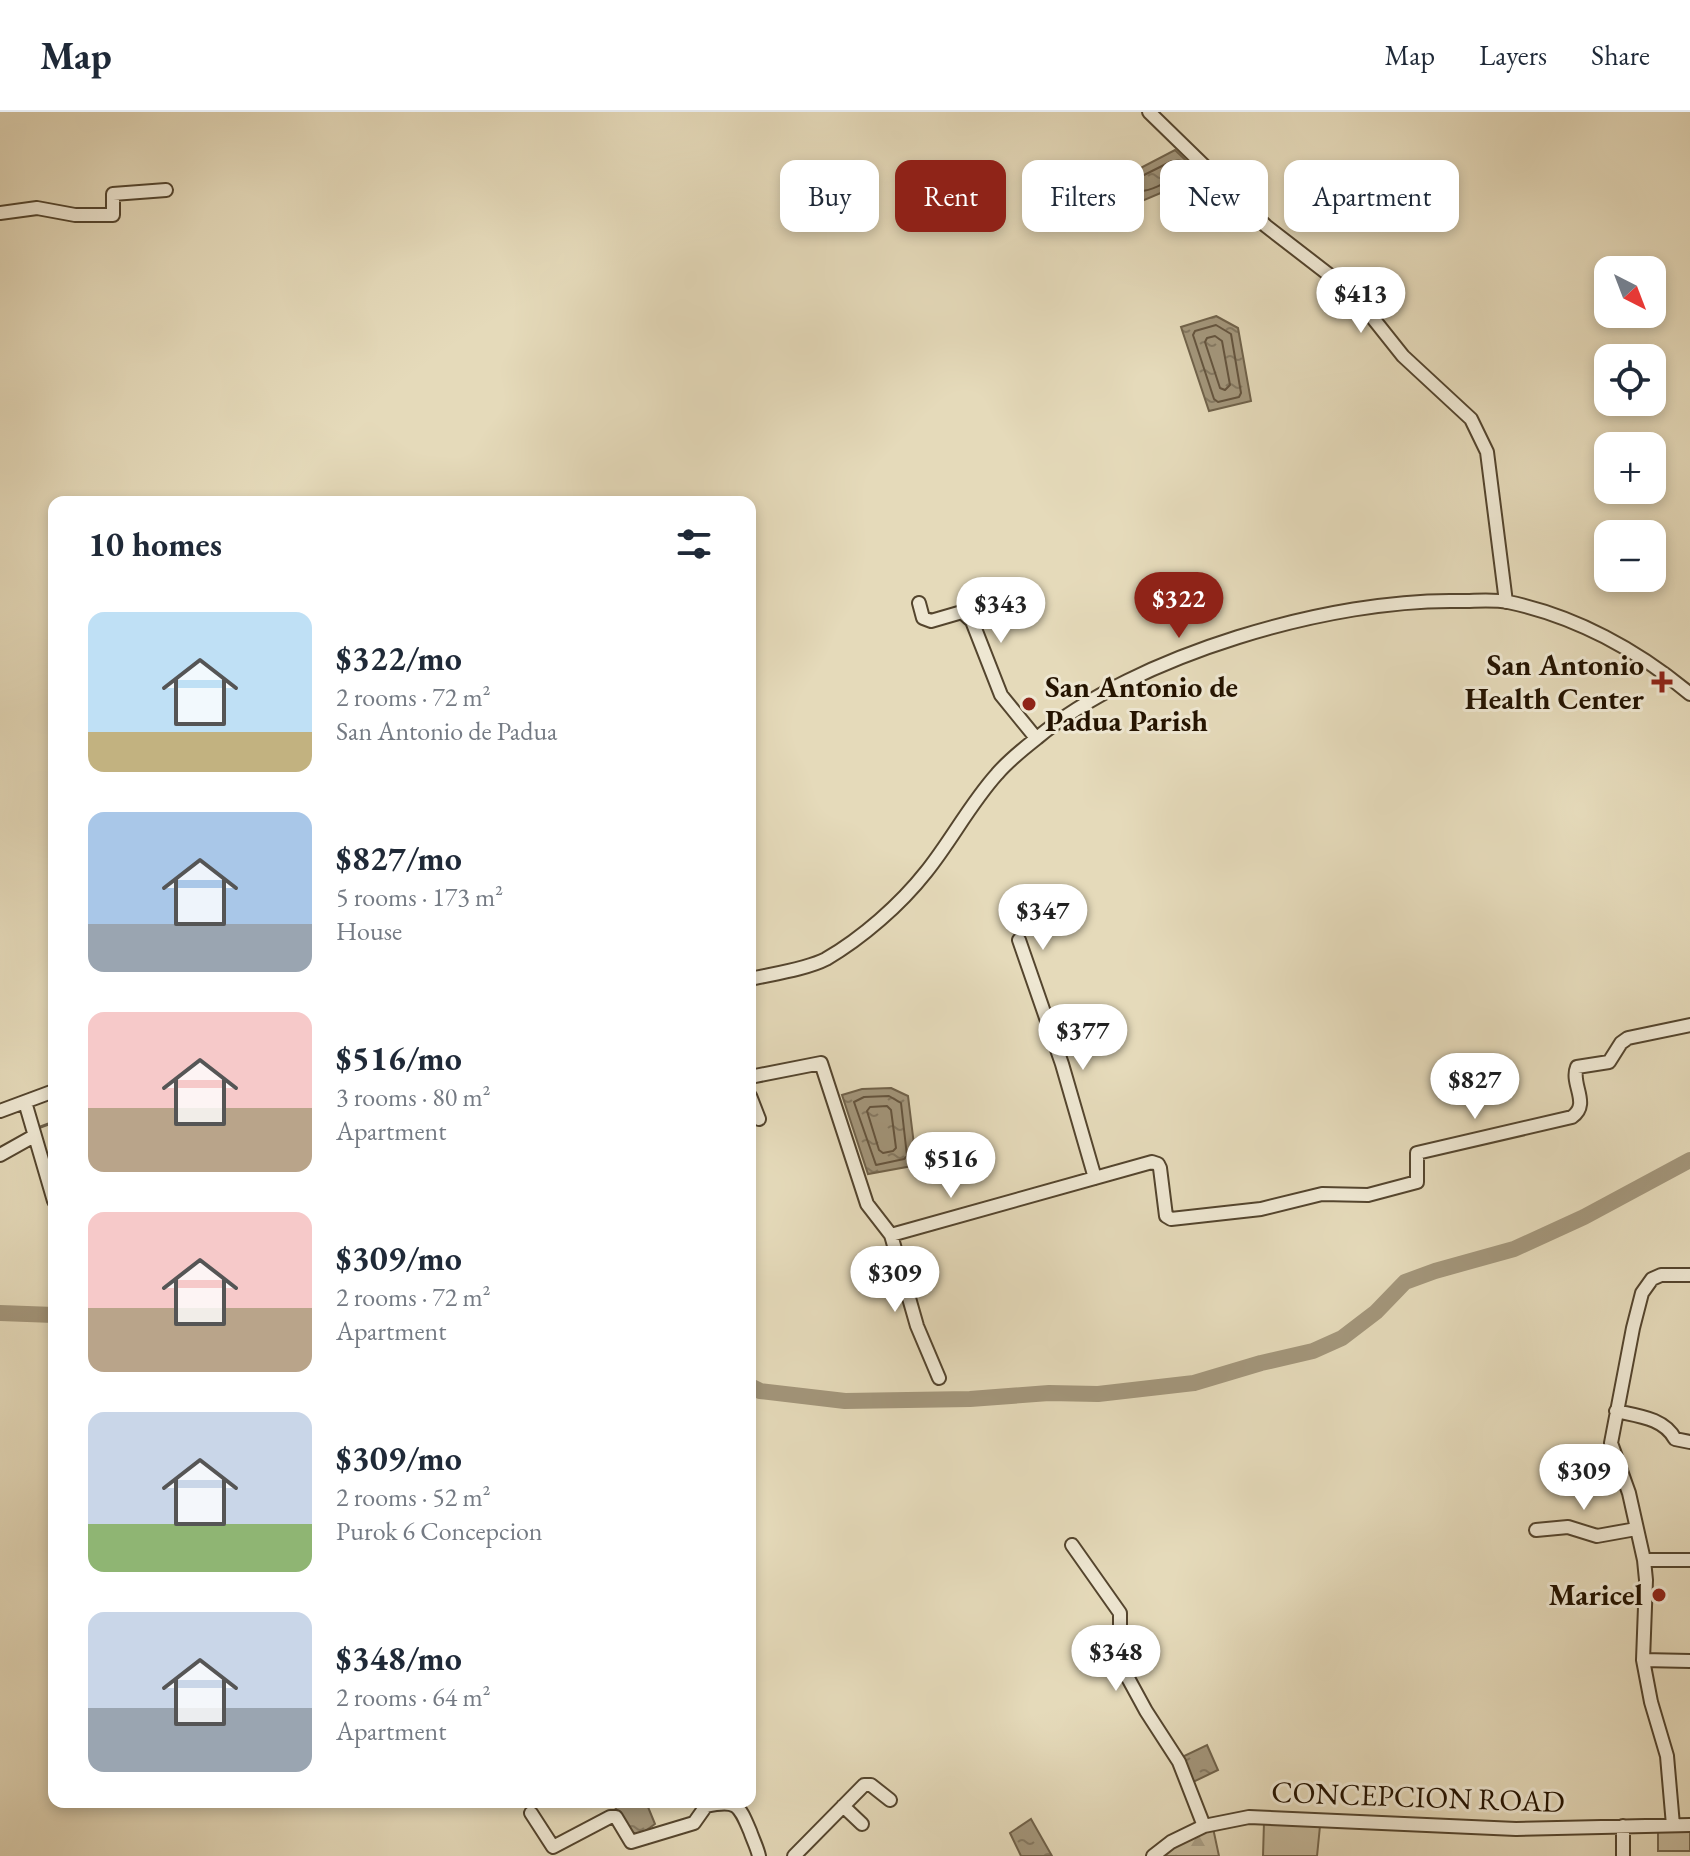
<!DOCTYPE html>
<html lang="en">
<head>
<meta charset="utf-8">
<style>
	:root { --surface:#fff; --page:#f6f6f7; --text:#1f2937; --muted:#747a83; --line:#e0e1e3; --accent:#8f2418 }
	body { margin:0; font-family:"EB Garamond",serif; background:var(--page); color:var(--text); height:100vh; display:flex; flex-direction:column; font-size:30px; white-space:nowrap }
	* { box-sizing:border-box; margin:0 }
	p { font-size:26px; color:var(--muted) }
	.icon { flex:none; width:44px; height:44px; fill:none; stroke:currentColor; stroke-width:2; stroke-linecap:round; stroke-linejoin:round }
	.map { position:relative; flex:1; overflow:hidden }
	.details { position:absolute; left:48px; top:384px; width:708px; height:1312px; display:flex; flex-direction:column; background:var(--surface); border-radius:16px; box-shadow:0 4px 12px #0003 }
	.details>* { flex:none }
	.banner { position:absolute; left:780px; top:48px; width:760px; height:72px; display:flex; gap:16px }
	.needle { width:52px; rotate:138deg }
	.fabs { position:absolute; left:1594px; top:144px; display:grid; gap:16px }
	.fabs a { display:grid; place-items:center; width:72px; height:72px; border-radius:16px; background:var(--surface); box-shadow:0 4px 12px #0003; font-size:40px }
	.price { position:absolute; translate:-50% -68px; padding:0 18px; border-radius:28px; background:#fff; color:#222; font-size:26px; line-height:52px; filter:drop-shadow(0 2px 4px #0008) }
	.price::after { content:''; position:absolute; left:50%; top:48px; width:24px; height:18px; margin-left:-12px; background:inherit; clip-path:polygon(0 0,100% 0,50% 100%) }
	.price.current { background:var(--accent); color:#fff }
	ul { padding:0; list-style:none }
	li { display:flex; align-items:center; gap:24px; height:200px; padding:0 40px }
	li span { display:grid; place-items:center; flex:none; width:224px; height:160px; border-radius:16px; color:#555 }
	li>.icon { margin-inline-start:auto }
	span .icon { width:96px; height:96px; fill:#fffc; stroke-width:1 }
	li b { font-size:34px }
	h2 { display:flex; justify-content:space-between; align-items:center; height:96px; padding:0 40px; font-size:34px }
	.pill { padding:0 28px; border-radius:16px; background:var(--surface); box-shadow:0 4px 12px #0003; font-size:28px; line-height:72px }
	.pill.current { background:var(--accent); color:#fff }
	header { display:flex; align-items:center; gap:48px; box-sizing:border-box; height:112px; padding:0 40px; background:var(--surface); border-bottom:2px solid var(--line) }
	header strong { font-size:38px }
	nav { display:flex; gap:44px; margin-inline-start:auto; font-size:28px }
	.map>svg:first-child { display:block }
	.forest { fill:url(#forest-firs); stroke:#74664d; stroke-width:2 }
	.green { fill:#c4b89a; stroke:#74664d; stroke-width:2 }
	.water { fill:url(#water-ripples); stroke:#70624a; stroke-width:2 }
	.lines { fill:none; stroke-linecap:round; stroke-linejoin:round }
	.shore { stroke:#64543e; stroke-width:2 }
	.stream { stroke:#70624a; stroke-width:3 }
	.river { stroke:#a3967b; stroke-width:16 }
	.minor-casing { stroke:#54452e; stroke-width:16 }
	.minor { stroke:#eee7d2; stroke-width:12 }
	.poi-dot { fill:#8f2418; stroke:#eee7d2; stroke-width:3 }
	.labels { text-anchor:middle; stroke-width:6; stroke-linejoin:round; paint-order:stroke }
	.poi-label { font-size:30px; font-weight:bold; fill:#241300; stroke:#eee7d2; text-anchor:end }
	.street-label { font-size:30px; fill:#241300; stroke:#eee7d2 }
</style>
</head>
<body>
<header>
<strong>Map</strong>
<nav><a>Map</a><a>Layers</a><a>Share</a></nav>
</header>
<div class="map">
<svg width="1690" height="1744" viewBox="0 0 1690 1744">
	<defs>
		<pattern id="forest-firs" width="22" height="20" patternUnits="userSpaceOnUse" patternTransform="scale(2)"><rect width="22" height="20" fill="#c4b89a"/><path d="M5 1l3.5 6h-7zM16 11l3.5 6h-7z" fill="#a89d83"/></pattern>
		<pattern id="water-ripples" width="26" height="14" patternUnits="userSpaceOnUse" patternTransform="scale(2)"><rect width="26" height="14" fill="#a3967b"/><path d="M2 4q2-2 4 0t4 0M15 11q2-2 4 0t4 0" fill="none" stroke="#857962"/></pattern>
	</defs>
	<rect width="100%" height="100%" fill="#e5daba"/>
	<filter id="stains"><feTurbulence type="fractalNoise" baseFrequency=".0025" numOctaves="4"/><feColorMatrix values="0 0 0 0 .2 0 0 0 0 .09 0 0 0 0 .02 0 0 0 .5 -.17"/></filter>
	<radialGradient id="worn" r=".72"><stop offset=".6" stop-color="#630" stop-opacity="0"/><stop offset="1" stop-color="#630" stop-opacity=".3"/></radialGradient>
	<path class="forest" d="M1213 1716 1219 1744H1159L1174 1733Z"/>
	<path class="green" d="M1264 1710 1320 1714 1317 1744H1263Z
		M1658 1719H1690V1739H1658Z"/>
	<path class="water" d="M1175 38 1198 60 1170 77 1135 92 1127 63Z
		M1216 204 1238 216 1251 289 1209 299 1181 215Z
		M891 976 908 984 916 1049 912 1054 868 1062 842 983 862 977Z
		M1207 1633 1218 1658 1191 1671 1180 1646Z
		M612 1690H646L655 1712 634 1727Z
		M1031 1707 1052 1744H1021L1010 1721Z"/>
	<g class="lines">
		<path class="shore" d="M1172 49 1182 55 1181 61C1169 68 1154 79 1140 79L1138 66Z
			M1216 213 1231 222 1241 281 1239 285 1218 290 1214 287 1193 223 1195 219Z
			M1215 224 1222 229 1230 273 1225 278 1220 276 1205 230 1207 226Z
			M889 984 901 991 907 1044 904 1047 876 1053 854 990 864 985Z
			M887 994 891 998 896 1036 893 1039 883 1041 879 1038 867 999 870 995Z"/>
		<path class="stream" d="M35 1017 54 1010"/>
		<path class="river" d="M0 1201 54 1203
			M750 1274 760 1279 845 1289 970 1287 1049 1281 1098 1282 1194 1271 1261 1251 1313 1239 1342 1226 1376 1200 1405 1170 1435 1159 1514 1137 1584 1105 1690 1048"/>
		<defs>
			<path id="minor" d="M1149 0 1266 114 1341 172 1364 195 1403 244 1471 307 1487 340 1506 490
				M0 101 37 96 75 103H113V82L166 78
				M919 491 923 506 931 509 962 500 972 509 1001 583 1036 626
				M1019 828 1062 952 1095 1066
				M750 867C772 862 807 857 826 847 862 826 900 793 926 760 951 729 970 692 997 662 1008 649 1023 637 1037 626 1136 543 1332 486 1460 489 1476 489 1493 487 1508 490 1575 504 1638 538 1690 582
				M750 965 821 951 867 1092 891 1123 1152 1050 1158 1052 1160 1056 1166 1104 1171 1107 1261 1097 1322 1082 1368 1083 1417 1070V1041L1572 1005C1591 992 1570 972 1577 955L1609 950 1621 931 1628 926 1690 913
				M750 984 759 1007
				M25 990 54 1089
				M0 999 54 979
				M0 1043 34 1024
				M891 1123 917 1214 939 1266
				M1616 1299C1638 1304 1664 1306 1675 1327L1690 1330
				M1536 1418 1568 1415 1597 1424 1636 1417
				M1072 1433 1120 1501V1527L1116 1544 1146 1599 1179 1650 1204 1714
				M1644 1448H1690
				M1643 1548 1690 1549
				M843 1694 862 1712
				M531 1701 553 1735 610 1705H616L631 1730 694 1711 706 1694C737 1687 739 1693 750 1719 753 1728 757 1735 759 1744
				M1673 1713 1667 1644 1651 1590 1643 1548 1646 1468 1644 1448 1629 1381 1611 1331 1633 1216 1642 1181 1652 1167 1661 1163H1690
				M1623 1714V1744
				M794 1744 864 1673H871L890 1688
				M1153 1744 1171 1730 1204 1714 1249 1705 1516 1717 1690 1713"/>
		</defs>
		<use href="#minor" class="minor-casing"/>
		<use href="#minor" class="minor"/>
	</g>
	<g class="poi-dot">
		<path d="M1658 558h8v8h8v8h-8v8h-8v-8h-8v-8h8z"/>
		<circle cx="1029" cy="592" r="8"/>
		<circle cx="1659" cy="1483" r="8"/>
	</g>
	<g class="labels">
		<g class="poi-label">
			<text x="1644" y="563">San Antonio<tspan x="1644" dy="34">Health Center</tspan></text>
			<text x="1045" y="585" text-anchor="start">San Antonio de<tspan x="1045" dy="34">Padua Parish</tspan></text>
			<text x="1643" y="1493">Maricel</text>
		</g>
		<g class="street-label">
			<text transform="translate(1418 1685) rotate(2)" y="10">CONCEPCION ROAD</text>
		</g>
	</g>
	<rect width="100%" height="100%" filter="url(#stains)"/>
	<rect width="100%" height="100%" fill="url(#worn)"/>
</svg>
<div class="fabs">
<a><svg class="needle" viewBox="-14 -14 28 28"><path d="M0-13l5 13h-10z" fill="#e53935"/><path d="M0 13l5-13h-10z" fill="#747a83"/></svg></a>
<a><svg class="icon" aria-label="locate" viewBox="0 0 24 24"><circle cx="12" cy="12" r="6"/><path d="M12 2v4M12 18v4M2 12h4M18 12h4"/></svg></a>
<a>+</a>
<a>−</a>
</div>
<b class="price" style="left:1361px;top:223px">$413</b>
<b class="price current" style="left:1179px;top:528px">$322</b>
<b class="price" style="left:1001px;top:533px">$343</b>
<b class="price" style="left:1043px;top:840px">$347</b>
<b class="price" style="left:1083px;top:960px">$377</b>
<b class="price" style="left:1475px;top:1009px">$827</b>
<b class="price" style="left:951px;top:1088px">$516</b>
<b class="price" style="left:895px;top:1202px">$309</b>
<b class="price" style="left:1584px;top:1400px">$309</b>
<b class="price" style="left:1116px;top:1581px">$348</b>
<div class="banner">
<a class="pill">Buy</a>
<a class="pill current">Rent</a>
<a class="pill">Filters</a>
<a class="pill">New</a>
<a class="pill">Apartment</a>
</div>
<section class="details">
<h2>10 homes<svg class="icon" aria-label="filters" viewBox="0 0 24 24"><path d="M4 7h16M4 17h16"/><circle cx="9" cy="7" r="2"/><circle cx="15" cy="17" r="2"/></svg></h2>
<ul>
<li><span style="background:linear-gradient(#bfe0f5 75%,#c2b280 0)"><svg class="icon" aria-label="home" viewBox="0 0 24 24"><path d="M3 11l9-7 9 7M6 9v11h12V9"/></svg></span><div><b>$322/mo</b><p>2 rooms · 72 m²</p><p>San Antonio de Padua</p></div></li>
<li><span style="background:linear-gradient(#a9c7e8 70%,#9aa5b1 0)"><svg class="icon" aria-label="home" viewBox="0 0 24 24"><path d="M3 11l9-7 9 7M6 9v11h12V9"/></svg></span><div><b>$827/mo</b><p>5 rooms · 173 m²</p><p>House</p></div></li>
<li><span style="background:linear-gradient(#f6c9c9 60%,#b9a48a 0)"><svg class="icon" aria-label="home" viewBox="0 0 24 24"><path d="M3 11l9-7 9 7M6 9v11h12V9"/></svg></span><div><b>$516/mo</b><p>3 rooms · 80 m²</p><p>Apartment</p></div></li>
<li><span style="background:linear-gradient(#f6c9c9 60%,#b9a48a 0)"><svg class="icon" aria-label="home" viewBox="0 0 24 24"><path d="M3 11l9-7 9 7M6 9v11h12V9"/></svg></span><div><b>$309/mo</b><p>2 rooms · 72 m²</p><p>Apartment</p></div></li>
<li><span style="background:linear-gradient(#c9d6e8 70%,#8fb573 0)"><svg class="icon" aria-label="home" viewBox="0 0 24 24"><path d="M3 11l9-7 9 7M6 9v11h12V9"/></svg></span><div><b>$309/mo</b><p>2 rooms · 52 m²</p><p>Purok 6 Concepcion</p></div></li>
<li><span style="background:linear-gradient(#c9d6e8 60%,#9aa5b1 0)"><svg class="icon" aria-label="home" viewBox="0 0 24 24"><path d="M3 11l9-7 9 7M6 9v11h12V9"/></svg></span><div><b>$348/mo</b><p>2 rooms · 64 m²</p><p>Apartment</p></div></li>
</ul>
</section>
</div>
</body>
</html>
